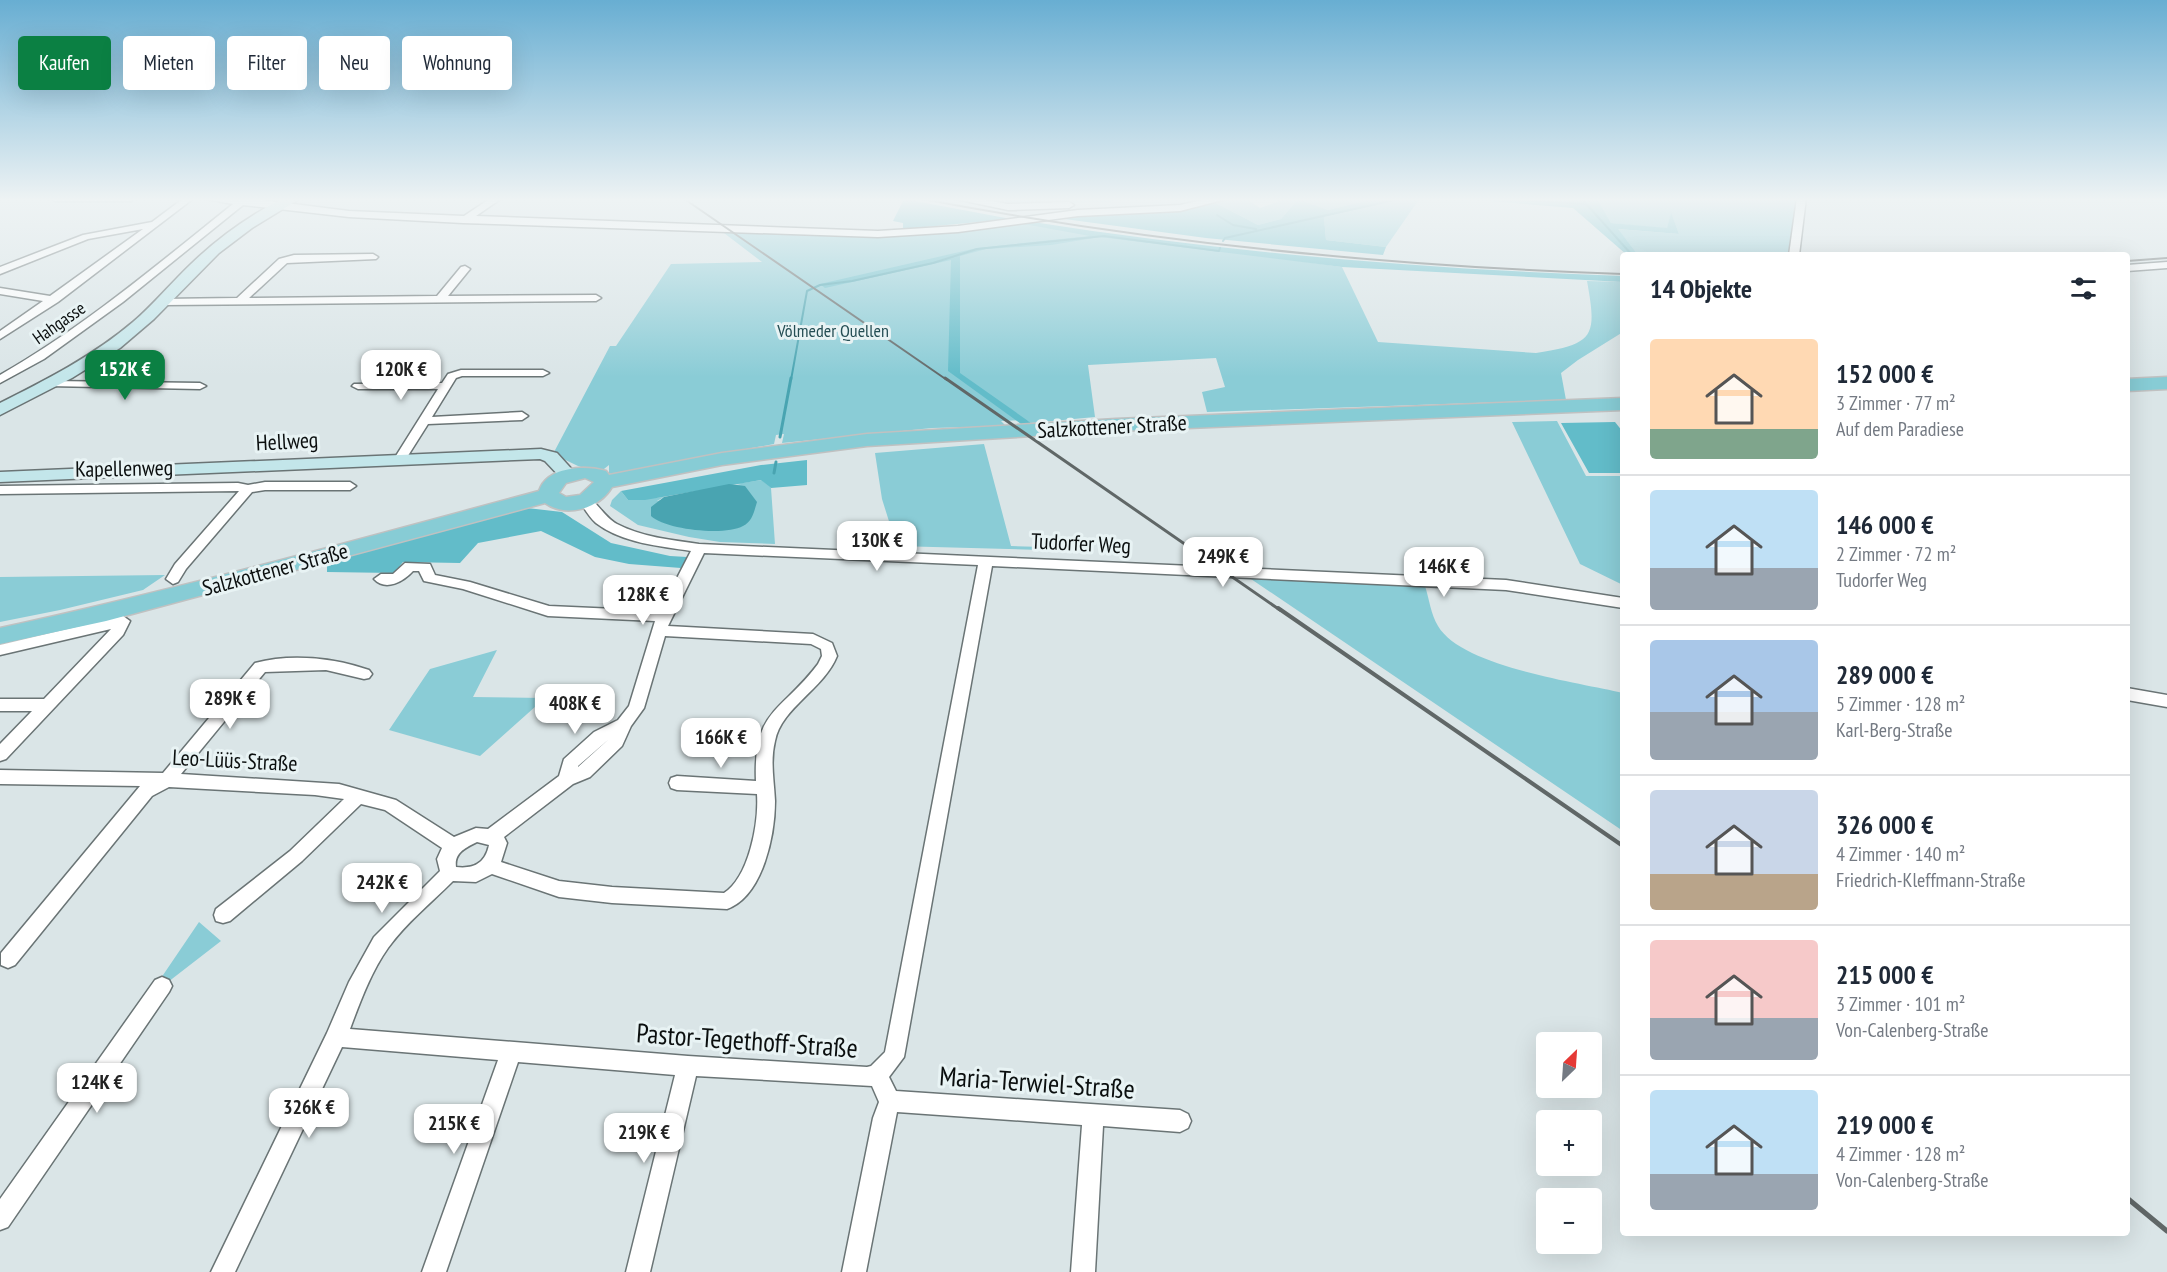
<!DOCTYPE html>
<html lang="de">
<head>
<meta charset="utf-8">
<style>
	:root { --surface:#fff; --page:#f6f6f7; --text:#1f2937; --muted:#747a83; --line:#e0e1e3; --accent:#0b8043 }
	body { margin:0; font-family:"PT Sans Narrow",sans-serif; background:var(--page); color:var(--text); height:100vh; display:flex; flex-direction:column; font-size:22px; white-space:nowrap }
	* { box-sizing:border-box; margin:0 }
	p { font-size:20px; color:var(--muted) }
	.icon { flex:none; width:33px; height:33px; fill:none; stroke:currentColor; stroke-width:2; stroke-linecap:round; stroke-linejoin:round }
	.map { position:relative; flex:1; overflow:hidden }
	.sheet { position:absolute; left:1620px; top:252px; width:510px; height:984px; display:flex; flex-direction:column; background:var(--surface); border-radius:6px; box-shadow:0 6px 24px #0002 }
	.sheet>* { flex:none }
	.guide { position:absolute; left:18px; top:36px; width:570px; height:54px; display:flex; gap:12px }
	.needle { width:39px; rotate:25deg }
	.controls { position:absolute; left:1536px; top:1032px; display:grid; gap:12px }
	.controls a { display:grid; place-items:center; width:66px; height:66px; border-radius:6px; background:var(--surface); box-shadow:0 6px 24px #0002; font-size:30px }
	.price { position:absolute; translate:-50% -51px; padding:0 14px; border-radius:12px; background:#fff; color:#222; font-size:20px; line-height:39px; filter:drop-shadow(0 2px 3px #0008) }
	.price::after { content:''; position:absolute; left:50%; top:36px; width:18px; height:14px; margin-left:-9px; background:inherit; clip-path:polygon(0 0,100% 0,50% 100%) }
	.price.active { background:var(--accent); color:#fff }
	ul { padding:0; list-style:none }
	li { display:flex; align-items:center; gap:18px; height:150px; padding:0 30px }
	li+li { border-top:2px solid var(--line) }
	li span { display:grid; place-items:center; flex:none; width:168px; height:120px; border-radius:6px; color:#555 }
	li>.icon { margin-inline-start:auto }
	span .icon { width:72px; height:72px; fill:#fffc; stroke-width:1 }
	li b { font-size:26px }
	h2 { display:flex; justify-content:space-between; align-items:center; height:72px; padding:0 30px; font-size:26px }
	.tag { padding:0 21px; border-radius:6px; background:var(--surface); box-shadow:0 6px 24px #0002; font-size:21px; line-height:54px }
	.tag.active { background:var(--accent); color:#fff }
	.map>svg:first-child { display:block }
	.green { fill:#8accd6 }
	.forest { fill:#62bcc9 }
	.water { fill:#49a4b1 }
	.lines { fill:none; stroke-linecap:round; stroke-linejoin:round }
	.stream-far1 { stroke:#49a4b1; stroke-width:2 }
	.stream { stroke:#49a4b1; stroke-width:3 }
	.street-casing { stroke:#6a7475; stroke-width:3 }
	.secondary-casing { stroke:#6a7475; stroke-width:3 }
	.primary-casing { stroke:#c0c1c1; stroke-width:3 }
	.street { fill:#fff; fill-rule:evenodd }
	.secondary { fill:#c3e6ea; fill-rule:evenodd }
	.primary { fill:#87ccd5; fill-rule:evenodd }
	.rail-far3 { stroke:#606767; stroke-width:2 }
	.rail-far2 { stroke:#606767; stroke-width:3 }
	.rail-far1 { stroke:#606767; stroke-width:4 }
	.rail { stroke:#606767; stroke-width:5 }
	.labels { text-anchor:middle; stroke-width:6; stroke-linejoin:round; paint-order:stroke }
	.far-street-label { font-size:18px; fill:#0b0f0f; stroke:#e8f3f4 }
	.far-park-label { font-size:18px; fill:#254e54; stroke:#e8f3f4 }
	.street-label { font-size:22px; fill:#0b0f0f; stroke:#e8f3f4 }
	.near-street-label { font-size:27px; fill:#0b0f0f; stroke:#e8f3f4 }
</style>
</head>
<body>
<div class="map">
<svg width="2167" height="1272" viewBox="0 0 2167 1272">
	<rect width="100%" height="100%" fill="#dae5e7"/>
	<path class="green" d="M1008 198H1114L1111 202 1002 204Z
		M1236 198H1245L1260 208 1288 198H1377L1328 210 1298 199 1281 219 1258 225 1216 203Z
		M1410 198H1420L1386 247 1326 240 1324 217Z
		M1597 198H1799L1792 255H1638L1617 229 1679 234 1671 213 1667 229 1611 223Z
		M1028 223 1342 267 1378 342 1536 353C1595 344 1597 336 1587 281L1623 282V332L1578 360 1561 373 1566 400 1207 412 1202 392 1225 387 1216 358 1088 365 1095 417 1031 423 1026 420 1001 421 1006 426 932 428 782 443 784 434 776 435 774 444 609 474V465L599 473 578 466 553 454 610 346H616L671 264 762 262 724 233 908 235 955 233Z
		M1557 421 1586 476H1623V585L1580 564 1512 422Z
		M984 444 1011 546 1043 547V550L896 546 899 535 893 534 882 499 875 453Z
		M762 480 771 488 775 544 720 542 689 537 638 525 610 506 612 500 621 491 628 500 664 497 657 501 741 484H735Z
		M165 575 143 590 60 610 0 622V577Z
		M1271 578 1425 586C1429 598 1431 615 1438 626 1462 667 1577 682 1623 693V831L1251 579Z
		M497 650 473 697 545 698 480 756 389 730 430 669Z
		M199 922 221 941 168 982 159 981Z"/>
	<path class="forest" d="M1377 198H1410L1324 217 1326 240 1386 247 1383 255 1206 238 1057 218 1111 213 1173 211 1216 203 1258 225 1281 219 1298 199 1328 210Z
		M1454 198H1597L1611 223 1667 228 1671 212 1679 234 1618 229 1638 255H1627L1573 208Z
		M904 199 1011 219 903 229V223L893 221Z
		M1033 222C1229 253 1425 269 1623 276V282L1342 267 1100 237 1051 245 986 249 960 256V373L1031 423 1021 424 948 371 951 260 825 288 820 284 977 248 1090 236 1024 224Z
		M1615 422 1623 432V473H1589L1561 423Z
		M807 460V485L771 488 761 480 645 500H628L621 491 761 465Z
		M527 508 562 512 611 543 670 556 687 557 681 568 629 564 595 557 541 531 478 543 460 563 403 562 394 573 327 572V561Z"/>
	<path class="water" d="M729 484 745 486 757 502C754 511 753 521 743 526 725 536 666 530 651 516V507L664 497Z"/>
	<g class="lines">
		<path class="stream-far1" d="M1481 198 1585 204
			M1581 198 1632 255
			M1217 215 1233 225 1256 229
			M1223 241 1225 238 1403 198
			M791 380 807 291 820 285 852 281 933 263 977 249 1104 236 1219 251 1220 248"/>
		<path class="stream" d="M780 437 791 378
			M774 473 776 462"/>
		<defs>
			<path id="street" d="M51 198H135L131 201H55Z
				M184 198H194L58 302 0 339V331L43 301 0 294V288L50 296 143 229 88 239 0 274V267L83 235 152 222Z
				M201 198H247L349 211 464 216 491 198H502L476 216 878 231 958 226 1078 210 1180 205 1211 198H1230L1180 211 1078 216 958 232 878 237 463 223 349 217 243 205 123 302 44 359 0 383V375C84 327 158 264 233 204Z
				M951 198H974L1008 204 1069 202 1074 205 1069 208 1008 210Z
				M1797 198H1806L1799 255H1789Z
				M373 254 378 257 376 259 287 263 249 298 437 296 461 267 465 266 470 269 448 296 596 295 601 298 596 301 162 305 157 302 162 299 237 298 279 259 294 255Z
				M2167 262V268L2127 271V265Z
				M461 370H543L549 373 543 376H462L456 378 432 417 522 412 528 416 522 420 428 424 404 462H396L394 459 438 389H358L352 386 354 384 442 383 448 374Z
				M52 381 200 383 206 386 200 389 48 386 46 384Z
				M265 482H350L356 486 350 490H265L252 492 186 569 178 582 173 584 166 579 175 564 239 491 0 494V486L238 483 248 485Z
				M586 496C594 498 605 518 617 524 642 537 671 540 699 544L1506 580 1623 598V608L1506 590 992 566 904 1057 889 1077 896 1091 1180 1110 1188 1114 1191 1121 1188 1128 1180 1132 1103 1126 1095 1272H1071L1082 1125 897 1112 866 1272H842L873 1118 879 1102 872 1086 696 1076 650 1272H626L675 1075 518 1062 446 1272H422L498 1060 342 1047 235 1272H211L327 1033 349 982 374 937 440 871 437 859 442 848 385 810 361 804 302 861 230 921 223 923 216 921 214 915 216 909 290 851 344 799 315 795 169 787 152 796 15 965 8 968 1 965V953L140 786 0 784V770L163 773 255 663C291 653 335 658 369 670L372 674 369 678 364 679 326 670 265 672 181 774 339 784 396 800 454 837 476 828 488 829 559 776 564 759 594 732 618 720 629 706 655 621 548 616 463 589 424 581 419 571H413C404 581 386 592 374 579L381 574H393L405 563 430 564 435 575 470 582 549 606 660 611 691 551C659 546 622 543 596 523 589 517 584 508 579 500ZM704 553 978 565 885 1052 871 1066 867 1067 688 1056 350 1029C360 1002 371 972 388 948 406 923 431 903 453 881L476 882 492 874 559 897 612 903 727 909C763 896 775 835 775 801 774 780 770 761 775 741 781 708 824 689 837 656L832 643 813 634 668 626ZM665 636 811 644 821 649 822 656 818 664C781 713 753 709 756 781L677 776 671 778 669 783 671 788 677 790 757 794C759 823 749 877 724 893L612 887 559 881 501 862 507 843 504 837 573 784 590 777 622 746 631 726 644 708ZM609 739 578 767V768V766ZM477 842 489 845C485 864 473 869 456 867 454 853 465 848 477 842Z
				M123 616 130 621 123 635 6 759 0 761V744L32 711H0V699H44L111 629 0 655V645Z
				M2127 688 2167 695V707L2127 700Z
				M162 977 169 980 172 986 169 992 8 1227 0 1230V1199L155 980Z"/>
			<path id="secondary" d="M284 198H301L252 228 219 253 154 319 120 348 72 378 0 415V403C46 380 93 356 133 322 153 305 171 283 191 264 218 238 250 215 284 198Z
				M541 449 557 453 577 475 574 479H562L545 461 540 459 0 482V472Z"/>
			<path id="primary" d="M2167 377V389L2127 391V379Z
				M1623 398V410L1116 431 867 446 722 465 612 487C599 509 566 518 545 503L106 621 0 644V628C181 589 360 539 539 491 547 466 585 465 606 471L609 475 722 453 867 434 1116 419ZM585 478 594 482 580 495 566 497 559 493 566 483Z"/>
		</defs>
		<use href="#street" class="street-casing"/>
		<use href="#secondary" class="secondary-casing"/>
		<use href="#primary" class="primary-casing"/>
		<use href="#street" class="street"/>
		<use href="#secondary" class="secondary"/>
		<use href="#primary" class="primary"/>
		<path class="rail-far3" d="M683 198 947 380
			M917 198C1152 243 1384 266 1623 274
			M2127 261 2167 258"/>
		<path class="rail-far2" d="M945 378 1280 610"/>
		<path class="rail-far1" d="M1278 608 1623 846"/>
		<path class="rail" d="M2127 1198 2167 1231"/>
	</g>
	<linearGradient id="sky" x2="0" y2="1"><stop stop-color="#68aed2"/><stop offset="0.53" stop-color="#eef3f4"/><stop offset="1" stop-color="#eef3f4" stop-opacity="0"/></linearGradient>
	<rect width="2167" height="377" fill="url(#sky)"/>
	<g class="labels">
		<g class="far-street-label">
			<text transform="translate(59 323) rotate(-35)" y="6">Hahgasse</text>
		</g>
		<g class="far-park-label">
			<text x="833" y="337">Völmeder Quellen</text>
		</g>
		<g class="street-label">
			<text transform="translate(1112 426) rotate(-3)" y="8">Salzkottener Straße</text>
			<text transform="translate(287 441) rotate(-3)" y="8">Hellweg</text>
			<text transform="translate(124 468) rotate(-1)" y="8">Kapellenweg</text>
			<text transform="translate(1081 543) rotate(3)" y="8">Tudorfer Weg</text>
			<text transform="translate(275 569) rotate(-15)" y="8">Salzkottener Straße</text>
			<text transform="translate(235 760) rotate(3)" y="8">Leo-Lüüs-Straße</text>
		</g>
		<g class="near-street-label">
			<text transform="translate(747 1041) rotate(4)" y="9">Pastor-Tegethoff-Straße</text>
			<text transform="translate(1037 1083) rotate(4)" y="9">Maria-Terwiel-Straße</text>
		</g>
	</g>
</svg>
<div class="controls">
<a><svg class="needle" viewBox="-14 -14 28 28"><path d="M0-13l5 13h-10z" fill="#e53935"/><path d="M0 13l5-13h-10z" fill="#747a83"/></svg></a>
<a>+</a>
<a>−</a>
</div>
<b class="price active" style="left:125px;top:401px">152K €</b>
<b class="price" style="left:401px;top:401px">120K €</b>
<b class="price" style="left:877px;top:572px">130K €</b>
<b class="price" style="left:1223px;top:588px">249K €</b>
<b class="price" style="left:1444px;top:598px">146K €</b>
<b class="price" style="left:643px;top:626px">128K €</b>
<b class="price" style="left:230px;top:730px">289K €</b>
<b class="price" style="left:575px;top:735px">408K €</b>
<b class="price" style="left:721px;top:769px">166K €</b>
<b class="price" style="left:382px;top:914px">242K €</b>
<b class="price" style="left:97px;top:1114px">124K €</b>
<b class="price" style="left:309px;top:1139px">326K €</b>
<b class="price" style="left:454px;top:1155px">215K €</b>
<b class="price" style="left:644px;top:1164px">219K €</b>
<div class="guide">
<a class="tag active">Kaufen</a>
<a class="tag">Mieten</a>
<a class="tag">Filter</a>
<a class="tag">Neu</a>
<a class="tag">Wohnung</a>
</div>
<section class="sheet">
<h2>14 Objekte<svg class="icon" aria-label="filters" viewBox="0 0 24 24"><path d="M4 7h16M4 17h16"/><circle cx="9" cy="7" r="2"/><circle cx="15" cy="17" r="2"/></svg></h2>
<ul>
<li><span style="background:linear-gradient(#ffd9b3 75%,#7fa58c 0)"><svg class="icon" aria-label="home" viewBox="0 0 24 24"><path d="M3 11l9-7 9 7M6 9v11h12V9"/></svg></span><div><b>152 000 €</b><p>3 Zimmer · 77 m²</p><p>Auf dem Paradiese</p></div></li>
<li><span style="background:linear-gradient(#bfe0f5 65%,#9aa5b1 0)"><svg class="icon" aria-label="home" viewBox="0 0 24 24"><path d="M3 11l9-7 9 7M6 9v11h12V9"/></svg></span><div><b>146 000 €</b><p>2 Zimmer · 72 m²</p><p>Tudorfer Weg</p></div></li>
<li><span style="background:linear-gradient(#a9c7e8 60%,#9aa5b1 0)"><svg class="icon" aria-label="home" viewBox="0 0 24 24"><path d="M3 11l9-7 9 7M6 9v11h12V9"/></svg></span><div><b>289 000 €</b><p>5 Zimmer · 128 m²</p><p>Karl-Berg-Straße</p></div></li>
<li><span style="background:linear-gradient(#c9d6e8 70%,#b9a48a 0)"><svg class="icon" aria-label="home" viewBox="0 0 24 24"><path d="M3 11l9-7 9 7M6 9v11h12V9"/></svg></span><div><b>326 000 €</b><p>4 Zimmer · 140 m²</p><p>Friedrich-Kleffmann-Straße</p></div></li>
<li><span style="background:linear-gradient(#f6c9c9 65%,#9aa5b1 0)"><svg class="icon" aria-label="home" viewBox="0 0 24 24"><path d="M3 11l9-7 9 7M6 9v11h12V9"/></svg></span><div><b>215 000 €</b><p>3 Zimmer · 101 m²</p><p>Von-Calenberg-Straße</p></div></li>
<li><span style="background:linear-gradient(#bfe0f5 70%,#9aa5b1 0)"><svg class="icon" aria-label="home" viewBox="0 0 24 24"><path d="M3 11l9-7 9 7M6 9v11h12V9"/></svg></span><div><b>219 000 €</b><p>4 Zimmer · 128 m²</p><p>Von-Calenberg-Straße</p></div></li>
</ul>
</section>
</div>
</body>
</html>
